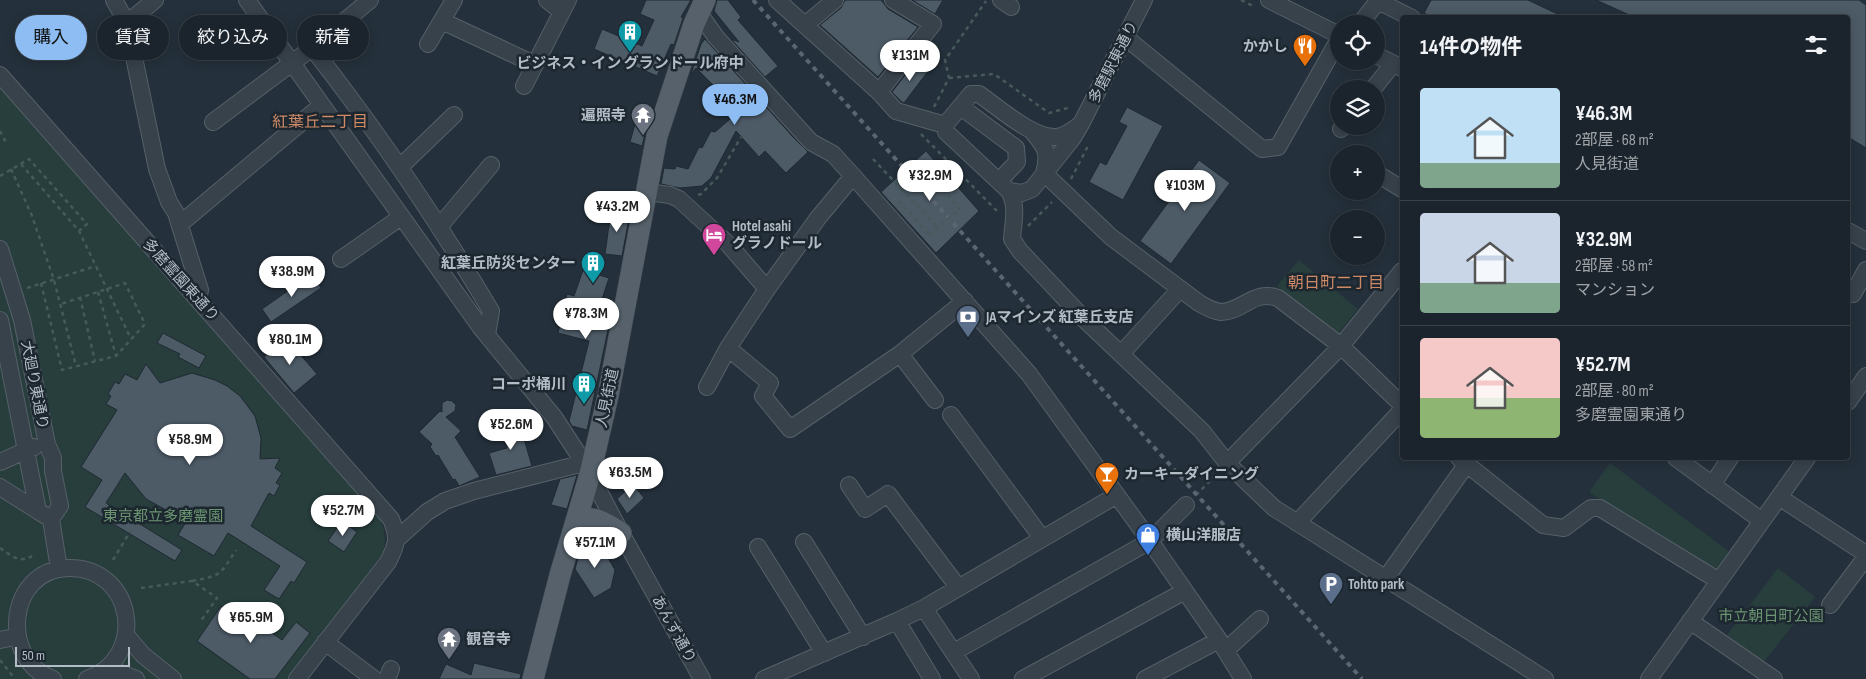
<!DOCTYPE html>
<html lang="ja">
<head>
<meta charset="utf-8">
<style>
	:root { --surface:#1b242c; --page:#242c34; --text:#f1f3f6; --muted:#a0a4a9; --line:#394148; --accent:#8dbdf2 }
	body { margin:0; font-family:"Sofia Sans Condensed","Noto Sans JP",sans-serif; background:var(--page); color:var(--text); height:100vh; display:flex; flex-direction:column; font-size:19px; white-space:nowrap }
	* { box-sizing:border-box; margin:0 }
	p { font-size:16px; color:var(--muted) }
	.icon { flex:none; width:28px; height:28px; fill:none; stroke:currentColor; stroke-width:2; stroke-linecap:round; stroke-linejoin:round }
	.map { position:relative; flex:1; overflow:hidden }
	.sheet { position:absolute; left:1400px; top:15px; width:450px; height:445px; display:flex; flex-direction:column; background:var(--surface); border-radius:5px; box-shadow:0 2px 12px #0003,0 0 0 1px var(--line) }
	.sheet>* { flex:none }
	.banner { position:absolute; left:15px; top:15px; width:475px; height:45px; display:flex; gap:10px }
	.tools { position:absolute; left:1330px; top:15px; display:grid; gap:10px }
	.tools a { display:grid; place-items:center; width:55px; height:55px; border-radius:50%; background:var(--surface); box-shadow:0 2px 12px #0003,0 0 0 1px var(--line); font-size:25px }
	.scale { position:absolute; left:15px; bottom:12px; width:115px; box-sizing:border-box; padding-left:5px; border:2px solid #b3bdc7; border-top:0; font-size:14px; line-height:18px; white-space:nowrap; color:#b3bdc7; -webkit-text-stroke:4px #1d2730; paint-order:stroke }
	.price { position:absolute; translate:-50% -42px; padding:0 11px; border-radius:18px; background:#fff; color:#222; font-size:16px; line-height:32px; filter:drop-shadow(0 1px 2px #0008) }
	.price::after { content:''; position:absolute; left:50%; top:30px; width:15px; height:11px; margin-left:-8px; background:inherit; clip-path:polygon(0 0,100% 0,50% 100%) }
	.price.on { background:var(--accent); color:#111 }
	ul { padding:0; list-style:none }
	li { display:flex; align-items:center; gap:15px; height:125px; padding:0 20px }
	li+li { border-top:1px solid var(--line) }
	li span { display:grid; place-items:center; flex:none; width:140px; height:100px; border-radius:5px; color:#555 }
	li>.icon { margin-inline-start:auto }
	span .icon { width:60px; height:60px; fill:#fffc; stroke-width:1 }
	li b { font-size:21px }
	h2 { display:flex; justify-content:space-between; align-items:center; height:60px; padding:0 20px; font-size:21px }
	.chip { padding:0 18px; border-radius:22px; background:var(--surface); box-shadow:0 2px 12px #0003,0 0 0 1px var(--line); font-size:18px; line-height:45px }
	.chip.on { background:var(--accent); color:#111 }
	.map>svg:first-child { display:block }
	.green { fill:#273e3d }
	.building { fill:#4d5b67; stroke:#1f2932 }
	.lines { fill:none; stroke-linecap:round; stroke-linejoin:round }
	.minor-casing { stroke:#566069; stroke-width:18 }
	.major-casing { stroke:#414b54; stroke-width:22 }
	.path { stroke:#465a5b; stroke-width:2.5; stroke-dasharray:4 4; stroke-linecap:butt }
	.minor { stroke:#38424b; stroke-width:16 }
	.major { stroke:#56616b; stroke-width:21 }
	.rail { stroke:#5a6672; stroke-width:4; stroke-dasharray:5 5; stroke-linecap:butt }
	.path-bridge { stroke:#465a5b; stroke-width:2.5; stroke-dasharray:4 4; stroke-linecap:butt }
	.labels { text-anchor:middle; stroke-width:5; stroke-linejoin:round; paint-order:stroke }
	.poi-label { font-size:15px; font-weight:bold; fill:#b3bdc7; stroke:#1d2730; text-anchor:start }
	.street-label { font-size:15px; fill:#b3bdc7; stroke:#1d2730 }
	.park-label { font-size:15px; fill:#6c9672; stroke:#1d2730 }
	.neighbourhood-label { font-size:16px; fill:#ce8a67; stroke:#1d2730 }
</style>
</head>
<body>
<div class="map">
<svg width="1866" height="679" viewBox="0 0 1866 679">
	<rect width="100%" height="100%" fill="#24303b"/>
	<path class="green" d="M0 84 378 513C384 527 387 538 383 553L288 679H0Z
		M1299 260 1358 309 1336 336 1277 286Z
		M1610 463 1734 555 1720 575 1589 492Z
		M1778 568 1815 597 1763 663 1727 635Z"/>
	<path class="building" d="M646 0H691L681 17 683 18 674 45 671 44 657 76 594 49 602 29 642 46 654 20 640 14Z
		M717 0H728L741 17 738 20 778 66 765 77 731 39 739 42 714 11Z
		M845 0H881L888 9 918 27 878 77 820 25 841 8Z
		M912 0H943L935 14Z
		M1431 0H1528L1566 18H1434L1424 13Z
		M1596 0H1859L1866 5V148L1848 137V18H1636Z
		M705 39 793 137 808 152 786 173 765 151 759 157 736 131 711 178 702 186 680 188 661 184 664 168 675 169 676 166 688 169 699 147 702 148 711 131 715 132 731 118 713 97 720 92 696 68 691 74 701 44Z
		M917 60 929 70 904 103 902 102 892 92Z
		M1127 107 1163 126 1123 200 1089 182 1100 162 1106 165 1127 126 1119 122Z
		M635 124 647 127 642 146 630 142Z
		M926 151 979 211 936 253 881 192Z
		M1199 160 1230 183 1171 264 1140 241Z
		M611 210 630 213 622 256 605 254Z
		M583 270 609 278 599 308 603 309 601 317 606 318 605 324 609 325 587 430 572 426 569 421 589 341 558 333 567 294 574 296Z
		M312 274 321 288 271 322 262 309Z
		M163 333 206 356 199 368 178 357 180 354 157 343Z
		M286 338 317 374 294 393 264 357Z
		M146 364 160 383 192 373 215 380 227 386 240 396 255 416 261 438 260 459 280 458 275 468 282 473 276 483 280 485 274 496 269 493 251 526 307 562 294 583 291 581 279 599 264 590 280 566 228 533 214 556 178 535 189 517 166 510 146 499 125 473 106 503 182 550 175 561 85 507 102 480 81 467 117 410 106 404 111 396 108 394 115 382 119 384 125 374 137 380Z
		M447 400 452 401 456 405 455 411 446 417 461 431 455 437 480 477 459 486 455 479 453 480 438 455 436 456 430 447 432 444 419 432 440 411 442 412V403Z
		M519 422 532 466 496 475 489 453 507 448 501 427Z
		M577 475 567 509 551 505 560 479Z
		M633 484 644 498 627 514 617 499Z
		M342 521 357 532 344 552 328 541Z
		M595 542 600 544 615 570 611 588 594 598 575 569 580 551Z
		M221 606 230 612 234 606 282 640 296 622 310 633 275 679H250L197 641Z
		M474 663 521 674 520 679H439L446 664 471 675Z"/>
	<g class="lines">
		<defs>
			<path id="minor" d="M114 0 127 23 157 169 169 202 176 213 200 290 198 299
				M247 0 481 328 554 417 584 463 621 533 702 679
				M547 0 562 12
				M777 0 879 92 896 111 945 125
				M1001 0 1011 7
				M1269 0 1339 35
				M699 13 716 37 811 142 833 154 853 176 1029 374 1150 541 1219 640 1243 679
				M442 21 534 64
				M127 23 155 0
				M1360 24 1378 1 1412 18
				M805 25 835 0
				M1125 37 1262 149 1278 147 1339 39
				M428 44 454 0
				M312 48C378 132 437 220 491 311L487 335
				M1376 55 1402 68
				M0 75 391 519C399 538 397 544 388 562L297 679
				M524 86 568 0
				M1373 89 1393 64
				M879 92 933 24 893 0
				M961 107 1016 148 1017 162 999 181
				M213 122 312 48 370 0
				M1081 124C1074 129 1066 136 1057 137 1033 139 998 107 979 94H971L945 125 946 132 1009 191 1022 193 1032 189 1072 139 1081 124 1144 0
				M1341 129 1344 126
				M1032 131C1045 147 1050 152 1044 173L1111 237 1199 303C1206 307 1212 311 1221 312 1242 312 1254 289 1278 298L1341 346 1402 405
				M400 167 454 115
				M1376 173 1402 189
				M1009 191C1018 206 1013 223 1012 239L1020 251 1087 322 1202 431 1227 463 1274 508 1545 679
				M647 192 670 195 679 199 729 245 767 289 818 218 853 176
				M180 224 322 105
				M439 227 491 165
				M1848 231 1866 241
				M0 249 22 320 47 444 53 458V471L60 506 51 519 59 569
				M341 259 401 217
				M767 289 728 348 770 383 763 396 790 429 900 354 965 301
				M1853 294 1866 270
				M0 320 38 511 51 519
				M900 354 935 400
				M1121 354 1180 289
				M707 387 728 348
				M1848 402 1866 376
				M951 415 1042 538
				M1459 458 1543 525 1564 528 1591 508H1600L1719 581
				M1676 458 1762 521
				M0 462 34 447
				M1227 463 1341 346 1402 271
				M849 485 865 509 888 494 958 587
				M1712 485 1730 458
				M0 487 38 511
				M1779 497 1866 554
				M1297 523 1402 410
				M397 539 427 512 445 501 474 491 584 463
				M804 542 863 637
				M758 547 824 653
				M1386 578 1466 465
				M1830 605 1866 557
				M924 608 971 679
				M897 621 932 679
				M1690 621 1774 679
				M126 635 143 655 173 679
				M0 640 15 637
				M325 642 374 679
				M1226 650 1260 619
				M954 652 1150 541 1186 505
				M102 672 120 673 136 679
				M53 679C0 661 6 570 68 568 134 566 149 658 87 679
				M387 679 391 669
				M764 679 897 621 924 608 1117 495
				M1023 679 1185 591
				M1145 679 1219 640
				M1649 679 1807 458"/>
			<path id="major" d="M576 522C592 513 607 524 621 533
				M533 679 560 575 590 474 608 396 657 136 694 24 705 0"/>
		</defs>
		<use href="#minor" class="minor-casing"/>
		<use href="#major" class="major-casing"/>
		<path class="path" d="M1241 0 1255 7
			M949 78 994 74 1049 113 1071 107
			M934 107 949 78 945 60 986 1
			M0 131 5 140 0 143
			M921 134 998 212
			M873 159 938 228
			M947 160 931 175 960 209
			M21 164 79 231 131 339
			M11 169 32 216 54 280 76 366
			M0 176 29 159 87 224 79 231
			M1071 179 1089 144
			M698 195 701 194 717 178 741 137
			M899 204 900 202 929 235
			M1028 226 1052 202
			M41 283 62 370 116 356 145 324 125 283 61 304
			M27 288 96 266
			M98 292 116 356
			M80 297 95 361
			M1196 495 1217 474
			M0 548C15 558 19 564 36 554
			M113 560 140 515
			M192 581C222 575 219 576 236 550
			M141 588 192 581 217 598 200 622
			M0 660 15 679"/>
		<use href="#minor" class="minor"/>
		<use href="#major" class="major"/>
		<path class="rail" d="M753 0 1362 679"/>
		<path class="path-bridge" d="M929 235 960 209"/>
	</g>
	<defs>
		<symbol id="building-pin" viewBox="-11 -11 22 30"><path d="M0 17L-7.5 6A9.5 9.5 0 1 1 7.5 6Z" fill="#0f9aa8" stroke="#1d2730"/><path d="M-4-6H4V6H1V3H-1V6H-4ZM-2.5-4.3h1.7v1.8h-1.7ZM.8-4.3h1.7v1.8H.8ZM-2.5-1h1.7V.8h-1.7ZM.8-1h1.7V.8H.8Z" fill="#fff"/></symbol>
		<symbol id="restaurant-pin" viewBox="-11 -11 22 30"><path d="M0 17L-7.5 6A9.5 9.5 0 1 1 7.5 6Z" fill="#e8710a" stroke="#1d2730"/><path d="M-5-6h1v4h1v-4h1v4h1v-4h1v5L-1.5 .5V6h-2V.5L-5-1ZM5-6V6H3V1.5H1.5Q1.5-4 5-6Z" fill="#fff"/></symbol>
		<symbol id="temple-pin" viewBox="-11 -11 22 30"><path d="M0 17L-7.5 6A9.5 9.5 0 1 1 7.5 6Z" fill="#6b7280" stroke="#1d2730"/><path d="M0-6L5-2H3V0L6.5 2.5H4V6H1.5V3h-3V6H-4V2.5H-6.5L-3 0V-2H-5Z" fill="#fff"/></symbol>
		<symbol id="hotel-pin" viewBox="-11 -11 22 30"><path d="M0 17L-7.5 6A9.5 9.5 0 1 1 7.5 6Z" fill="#d1479c" stroke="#1d2730"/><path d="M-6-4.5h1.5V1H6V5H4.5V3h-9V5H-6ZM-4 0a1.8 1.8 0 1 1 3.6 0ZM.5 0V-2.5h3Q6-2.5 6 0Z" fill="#fff"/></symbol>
		<symbol id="bank-pin" viewBox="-11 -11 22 30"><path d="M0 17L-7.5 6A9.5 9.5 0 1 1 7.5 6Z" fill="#5c6f8a" stroke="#1d2730"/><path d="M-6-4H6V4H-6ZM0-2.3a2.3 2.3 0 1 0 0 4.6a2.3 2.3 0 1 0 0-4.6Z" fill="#fff"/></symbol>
		<symbol id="bar-pin" viewBox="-11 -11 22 30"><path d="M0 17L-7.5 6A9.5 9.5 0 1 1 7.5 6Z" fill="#e8710a" stroke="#1d2730"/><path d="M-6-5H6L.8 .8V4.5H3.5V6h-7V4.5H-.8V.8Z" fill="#fff"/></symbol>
		<symbol id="shop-pin" viewBox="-11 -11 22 30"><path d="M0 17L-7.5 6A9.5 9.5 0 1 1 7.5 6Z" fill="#3f7fe0" stroke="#1d2730"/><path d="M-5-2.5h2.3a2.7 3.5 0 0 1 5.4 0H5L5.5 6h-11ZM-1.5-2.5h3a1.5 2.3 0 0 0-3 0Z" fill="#fff"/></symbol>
		<symbol id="parking-pin" viewBox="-11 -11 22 30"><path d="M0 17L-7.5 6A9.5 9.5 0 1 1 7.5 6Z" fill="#5c6f8a" stroke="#1d2730"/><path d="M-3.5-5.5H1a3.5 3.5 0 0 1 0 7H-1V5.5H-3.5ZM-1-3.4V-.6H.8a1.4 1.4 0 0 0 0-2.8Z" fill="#fff"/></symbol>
	</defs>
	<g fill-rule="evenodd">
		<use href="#building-pin" x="616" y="18" width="28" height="38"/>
		<use href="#restaurant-pin" x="1291" y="32" width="28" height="38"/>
		<use href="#temple-pin" x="629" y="101" width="28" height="38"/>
		<use href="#hotel-pin" x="700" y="221" width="28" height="38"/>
		<use href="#building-pin" x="579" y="249" width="28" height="38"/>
		<use href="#bank-pin" x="954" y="303" width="28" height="38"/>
		<use href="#building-pin" x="570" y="370" width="28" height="38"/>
		<use href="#bar-pin" x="1093" y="460" width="28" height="38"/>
		<use href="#shop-pin" x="1134" y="521" width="28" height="38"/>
		<use href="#parking-pin" x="1317" y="570" width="28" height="38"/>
		<use href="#temple-pin" x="435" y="625" width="28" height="38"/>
	</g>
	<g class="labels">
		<g class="poi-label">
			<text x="1288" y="51" text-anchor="end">かかし</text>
			<text x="630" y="68" text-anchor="middle">ビジネス・イン グランドール府中</text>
			<text x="626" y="120" text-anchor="end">遍照寺</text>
			<text x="732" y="231">Hotel asahi<tspan x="732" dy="17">グラノドール</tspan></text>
			<text x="576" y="268" text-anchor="end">紅葉丘防災センター</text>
			<text x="986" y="322">JAマインズ 紅葉丘支店</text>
			<text x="566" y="389" text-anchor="end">コーポ桶川</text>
			<text x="1124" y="479">カーキーダイニング</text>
			<text x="1166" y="540">横山洋服店</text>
			<text x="1348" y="589">Tohto park</text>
			<text x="466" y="644">観音寺</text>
		</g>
		<g class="street-label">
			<text transform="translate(1113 62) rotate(-63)" y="5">多磨駅東通り</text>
			<text transform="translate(181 280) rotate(48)" y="5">多磨霊園東通り</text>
			<text transform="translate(35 385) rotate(79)" y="5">大廻り東通り</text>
			<text transform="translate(607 398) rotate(-78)" y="5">人見街道</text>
			<text transform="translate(674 629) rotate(61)" y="5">あんず通り</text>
		</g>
		<g class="park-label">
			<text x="163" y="521">東京都立多磨霊園</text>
			<text x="1771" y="621">市立朝日町公園</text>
		</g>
		<g class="neighbourhood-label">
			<text x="320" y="127">紅葉丘二丁目</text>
			<text x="1336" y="288">朝日町二丁目</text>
		</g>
	</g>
</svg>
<div class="tools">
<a><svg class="icon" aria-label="locate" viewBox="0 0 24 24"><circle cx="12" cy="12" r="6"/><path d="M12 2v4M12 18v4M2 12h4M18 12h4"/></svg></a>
<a><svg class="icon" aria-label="layers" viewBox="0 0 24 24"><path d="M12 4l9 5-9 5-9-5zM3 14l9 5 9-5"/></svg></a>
<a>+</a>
<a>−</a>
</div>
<div class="scale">50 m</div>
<b class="price" style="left:910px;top:82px">¥131M</b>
<b class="price on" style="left:735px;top:126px">¥46.3M</b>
<b class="price" style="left:930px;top:202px">¥32.9M</b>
<b class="price" style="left:1185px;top:212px">¥103M</b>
<b class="price" style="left:617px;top:233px">¥43.2M</b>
<b class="price" style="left:292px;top:298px">¥38.9M</b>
<b class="price" style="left:586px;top:340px">¥78.3M</b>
<b class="price" style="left:290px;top:366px">¥80.1M</b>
<b class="price" style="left:511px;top:451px">¥52.6M</b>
<b class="price" style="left:190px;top:466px">¥58.9M</b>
<b class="price" style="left:630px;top:499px">¥63.5M</b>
<b class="price" style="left:343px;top:537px">¥52.7M</b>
<b class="price" style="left:595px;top:569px">¥57.1M</b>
<b class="price" style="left:251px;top:644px">¥65.9M</b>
<div class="banner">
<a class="chip on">購入</a>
<a class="chip">賃貸</a>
<a class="chip">絞り込み</a>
<a class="chip">新着</a>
</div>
<section class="sheet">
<h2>14件の物件<svg class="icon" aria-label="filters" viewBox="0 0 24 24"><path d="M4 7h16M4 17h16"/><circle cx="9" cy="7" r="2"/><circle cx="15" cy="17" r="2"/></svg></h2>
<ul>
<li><span style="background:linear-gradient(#bfe0f5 75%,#7fa58c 0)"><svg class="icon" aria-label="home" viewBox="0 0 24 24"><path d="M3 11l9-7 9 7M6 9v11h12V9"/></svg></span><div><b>¥46.3M</b><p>2部屋 · 68 m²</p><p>人見街道</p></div></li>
<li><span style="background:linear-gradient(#c9d6e8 70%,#7fa58c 0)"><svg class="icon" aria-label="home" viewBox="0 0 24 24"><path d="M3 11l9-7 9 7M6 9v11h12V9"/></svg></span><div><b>¥32.9M</b><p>2部屋 · 58 m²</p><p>マンション</p></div></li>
<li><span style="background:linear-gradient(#f6c9c9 60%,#8fb573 0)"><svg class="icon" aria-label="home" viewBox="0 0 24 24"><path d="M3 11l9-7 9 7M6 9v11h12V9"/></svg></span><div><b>¥52.7M</b><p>2部屋 · 80 m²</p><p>多磨霊園東通り</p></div></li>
</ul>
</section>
</div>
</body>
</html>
